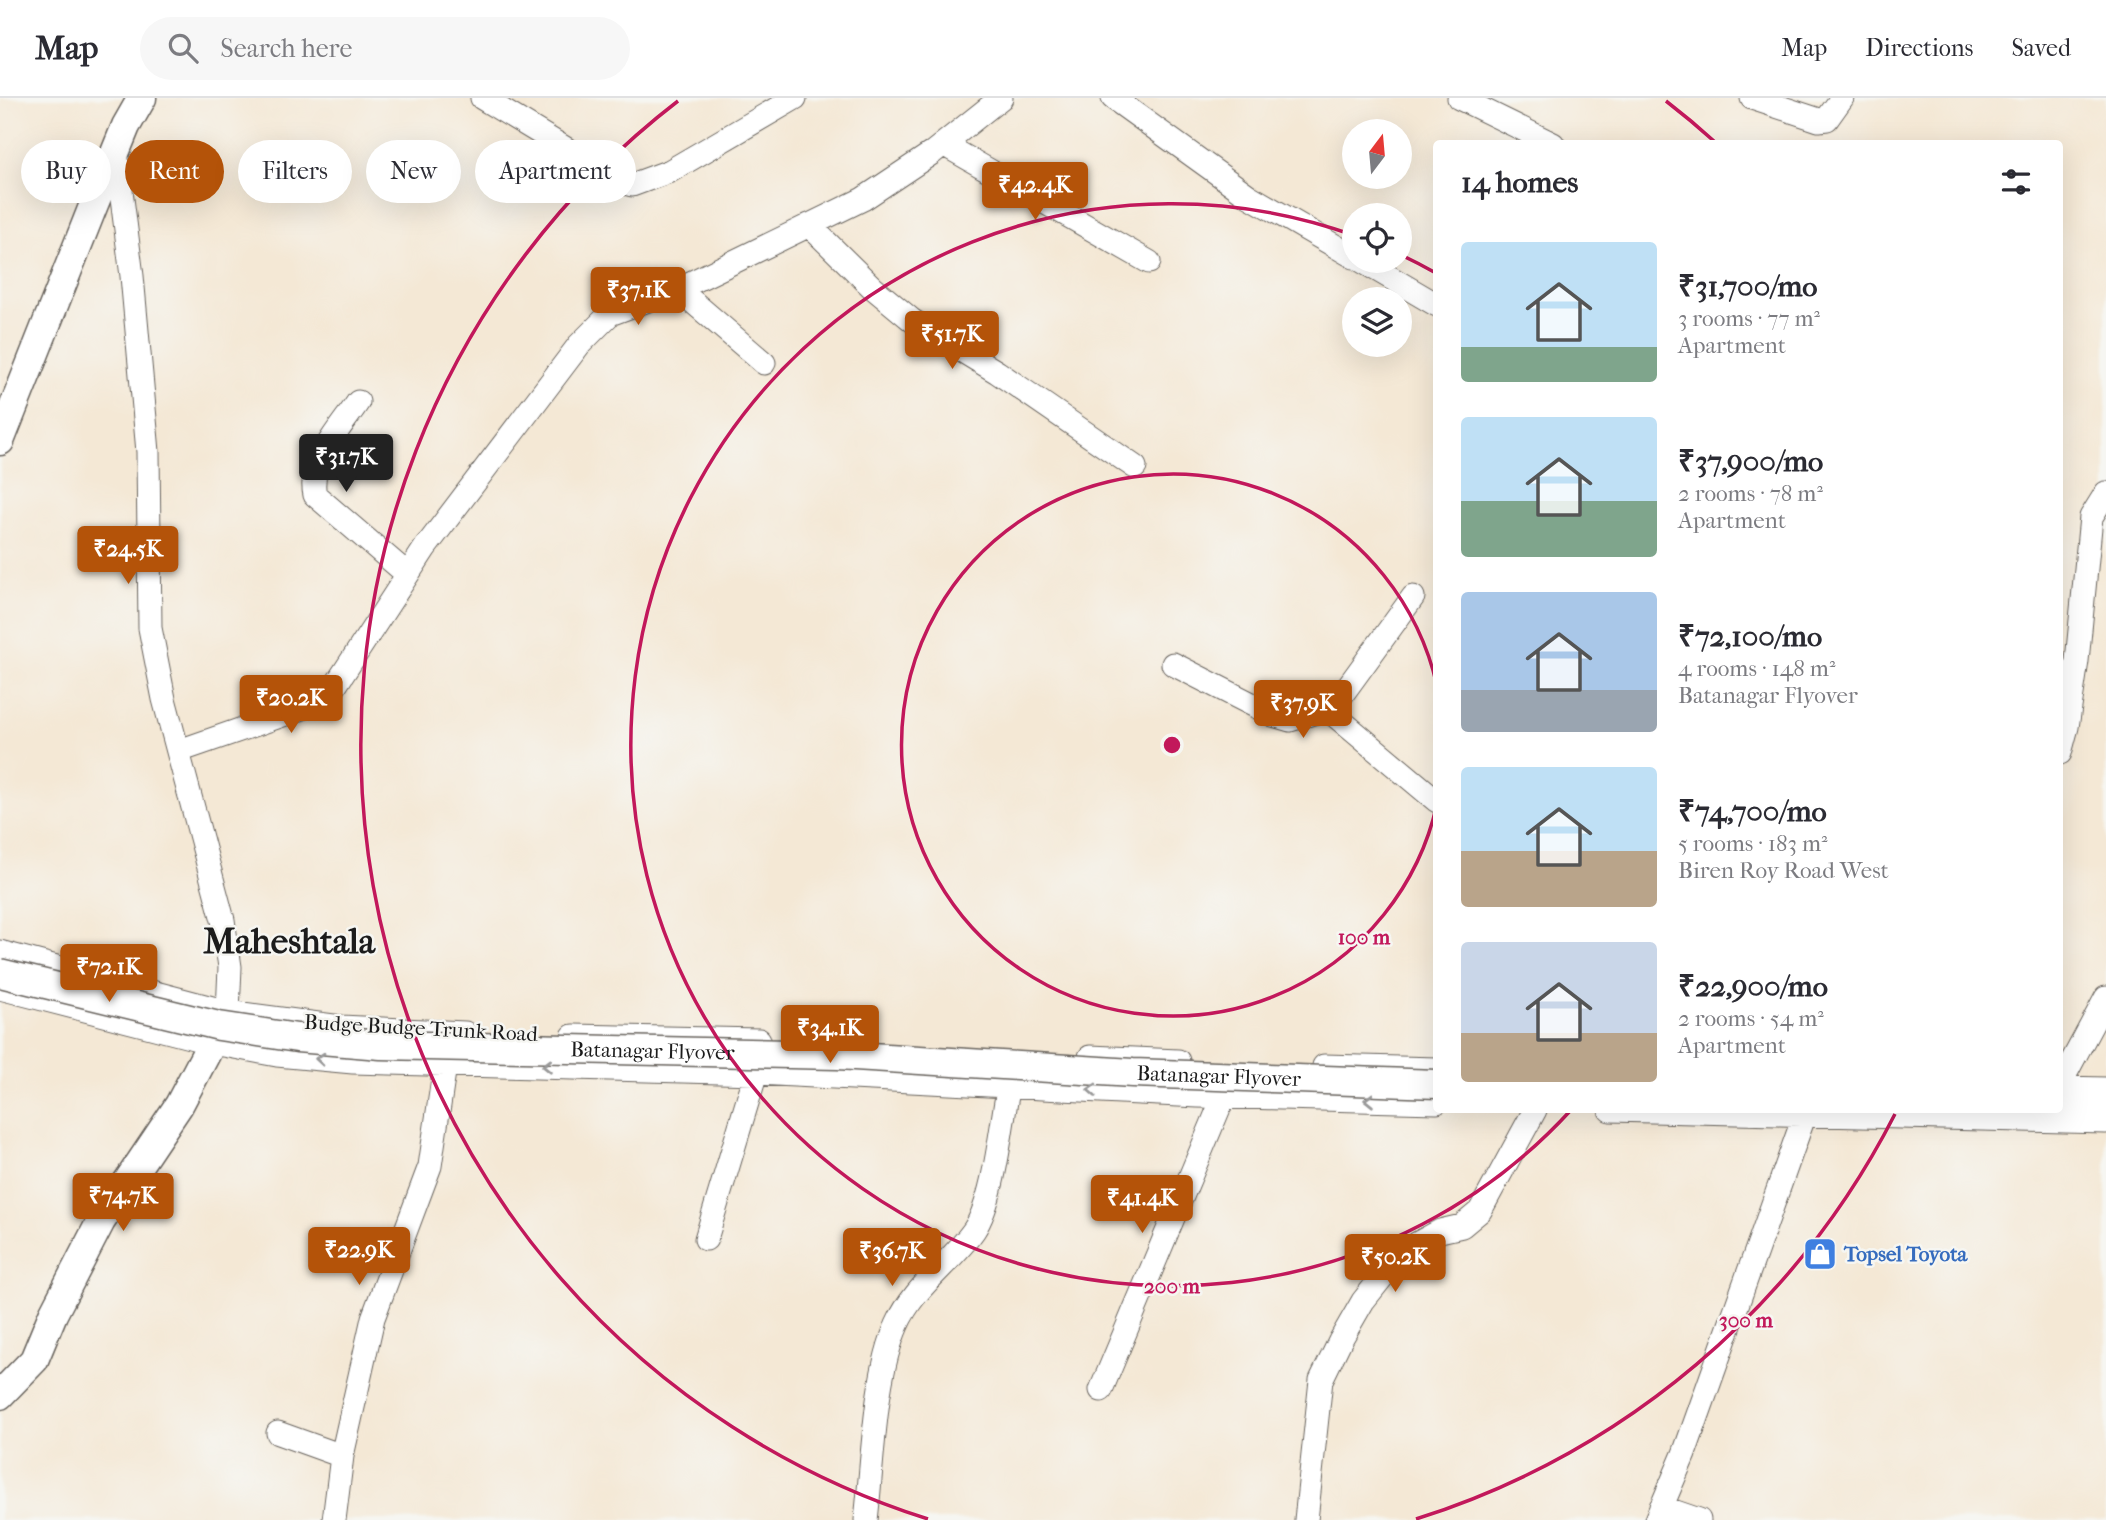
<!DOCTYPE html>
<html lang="en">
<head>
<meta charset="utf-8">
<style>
	:root { --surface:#fff; --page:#f7f7f7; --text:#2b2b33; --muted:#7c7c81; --line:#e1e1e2; --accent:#b45309 }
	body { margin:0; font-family:"IM FELL French Canon",serif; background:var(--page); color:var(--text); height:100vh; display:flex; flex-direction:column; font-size:26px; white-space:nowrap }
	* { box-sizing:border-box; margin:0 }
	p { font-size:23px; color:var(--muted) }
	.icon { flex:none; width:38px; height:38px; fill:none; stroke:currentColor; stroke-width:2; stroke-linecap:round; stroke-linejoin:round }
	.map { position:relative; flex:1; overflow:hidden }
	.details { position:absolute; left:1433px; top:42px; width:630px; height:973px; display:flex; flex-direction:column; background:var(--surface); border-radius:7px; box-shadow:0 7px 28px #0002 }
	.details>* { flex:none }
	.guide { position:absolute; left:21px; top:42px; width:665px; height:63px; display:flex; gap:14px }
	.needle { width:46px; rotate:16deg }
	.controls { position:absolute; left:1342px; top:21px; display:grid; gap:14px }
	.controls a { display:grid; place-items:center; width:70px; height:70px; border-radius:50%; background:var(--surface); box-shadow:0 7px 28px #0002; font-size:35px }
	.price { position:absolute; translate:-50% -60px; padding:0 16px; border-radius:7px; background:var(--accent); color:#fff; font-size:23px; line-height:46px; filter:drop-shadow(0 2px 4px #0008) }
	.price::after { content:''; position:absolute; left:50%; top:42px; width:21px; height:16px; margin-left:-10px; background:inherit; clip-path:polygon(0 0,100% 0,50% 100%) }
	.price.active { background:#222; color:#fff }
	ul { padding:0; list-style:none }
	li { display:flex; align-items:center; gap:21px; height:175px; padding:0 28px }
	li span { display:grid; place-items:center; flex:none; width:196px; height:140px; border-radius:7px; color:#555 }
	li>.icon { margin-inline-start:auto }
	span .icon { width:84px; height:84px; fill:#fffc; stroke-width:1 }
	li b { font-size:30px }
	h2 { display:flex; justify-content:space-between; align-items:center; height:84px; padding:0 28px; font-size:30px }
	.pill { padding:0 24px; border-radius:32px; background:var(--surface); box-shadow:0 7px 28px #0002; font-size:24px; line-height:63px }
	.pill.active { background:var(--accent); color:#fff }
	header { display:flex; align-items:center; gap:42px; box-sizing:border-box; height:98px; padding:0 35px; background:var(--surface); border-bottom:2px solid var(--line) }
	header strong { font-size:33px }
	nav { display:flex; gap:38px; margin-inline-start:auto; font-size:24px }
	.search { width:490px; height:63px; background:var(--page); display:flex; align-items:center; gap:18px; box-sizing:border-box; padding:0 24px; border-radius:38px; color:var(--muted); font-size:26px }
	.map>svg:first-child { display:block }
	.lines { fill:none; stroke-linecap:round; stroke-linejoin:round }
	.minor-casing { stroke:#68635d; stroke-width:25 }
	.major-casing { stroke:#68635d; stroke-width:31 }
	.minor { stroke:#fff; stroke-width:23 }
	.major { stroke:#fff; stroke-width:28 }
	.major-bridge-casing { stroke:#68635d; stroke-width:31; stroke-linecap:butt }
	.major-bridge { stroke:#fff; stroke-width:28 }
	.oneway { stroke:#999 }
	.ring { fill:none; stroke:#c2185b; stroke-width:3.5 }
	.labels { text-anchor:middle; stroke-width:5; stroke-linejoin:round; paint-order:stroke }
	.street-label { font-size:21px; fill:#1c1c1c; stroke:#f6f6f2 }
	.shop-label { font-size:21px; font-weight:bold; fill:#366cbe; stroke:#f6f6f2; text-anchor:start }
	.town-label { font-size:35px; font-weight:bold; fill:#1c1c1c; stroke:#f6f6f2 }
	.centre { fill:#c2185b; stroke:#f6f6f2; stroke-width:3.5 }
	.ring-label { font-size:21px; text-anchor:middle; font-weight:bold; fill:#c2185b; stroke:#f6f6f2; stroke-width:5; stroke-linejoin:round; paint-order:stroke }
</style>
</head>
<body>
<header>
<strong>Map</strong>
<div class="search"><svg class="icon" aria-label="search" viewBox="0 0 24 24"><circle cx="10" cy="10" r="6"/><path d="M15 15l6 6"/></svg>Search here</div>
<nav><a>Map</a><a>Directions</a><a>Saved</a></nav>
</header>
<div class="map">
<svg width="2106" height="1422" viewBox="0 0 2106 1422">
	<rect width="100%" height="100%" fill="#f6f6f2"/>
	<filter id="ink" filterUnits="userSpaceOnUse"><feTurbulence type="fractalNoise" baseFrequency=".0143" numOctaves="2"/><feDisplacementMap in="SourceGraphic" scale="14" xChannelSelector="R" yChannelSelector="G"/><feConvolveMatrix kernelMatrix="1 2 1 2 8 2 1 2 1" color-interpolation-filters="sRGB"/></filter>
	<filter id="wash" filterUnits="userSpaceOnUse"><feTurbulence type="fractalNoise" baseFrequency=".00686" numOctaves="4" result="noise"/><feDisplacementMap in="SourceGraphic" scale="28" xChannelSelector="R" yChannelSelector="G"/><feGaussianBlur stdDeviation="1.57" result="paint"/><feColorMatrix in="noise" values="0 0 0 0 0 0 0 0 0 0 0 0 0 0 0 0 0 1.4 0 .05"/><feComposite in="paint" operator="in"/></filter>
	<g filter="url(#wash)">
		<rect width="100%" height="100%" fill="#f4e8d5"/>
	</g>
	<g filter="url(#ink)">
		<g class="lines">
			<defs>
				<path id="minor" d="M482 0 621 84 632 87 670 73 795 0
					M1113 0 1249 98 1354 159
					M1459 0 1553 46
					M1752 0 1819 22 1827 21 1842 0
					M943 46 1149 164
					M116 54 132 178 148 354 150 530 164 601 223 822 230 869 228 914
					M809 127 872 189 913 223 997 274 1135 369
					M1362 163 1437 207
					M678 191 764 265
					M358 304C341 330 307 364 315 397L407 476
					M1173 566 1273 617 1290 622 1323 612 1332 615 1437 703
					M1323 612 1341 598 1413 499
					M179 653 326 602 425 450 579 247 610 216 678 191 863 101 932 55 1001 0
					M2060 655 2067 629 2077 563 2091 419 2106 395
					M0 854 228 914 341 929 465 935
					M0 890 213 945 277 957 353 964 756 975 1198 998 1437 1004
					M573 938 759 942
					M1090 959 1178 963
					M1324 968 1437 971
					M2060 986 2106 900
					M2060 990 2106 991
					M1610 1012 2106 1024
					M706 1141 756 975
					M1101 1292 1224 998
					M278 1335 342 1358
					M1661 1409 1699 1422
					M334 1422 342 1358 373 1220 430 1068 445 967
					M866 1422C873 1364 874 1279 897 1227 914 1188 950 1166 974 1132 995 1101 1001 1025 1009 987
					M1306 1422 1321 1282 1340 1243 1363 1203 1391 1168 1418 1145 1440 1133 1462 1128 1480 1113 1535 1012
					M1656 1422 1684 1356 1805 1016"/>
				<path id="major" d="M0 343 94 106 126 28 142 0
					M2060 1004 2106 1005
					M0 1297 34 1262 53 1216 101 1123 179 1007 228 914"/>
			</defs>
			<use href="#minor" class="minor-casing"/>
			<use href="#major" class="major-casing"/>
			<use href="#minor" class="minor"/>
			<use href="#major" class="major"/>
			<defs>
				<g id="major-bridge">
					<path id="s1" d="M0 875 219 928 297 940 381 947 838 957 1133 975 1437 986"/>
				</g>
			</defs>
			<use href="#major-bridge" class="major-bridge-casing"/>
			<use href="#major-bridge" class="major-bridge"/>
		</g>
		<defs><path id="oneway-chevron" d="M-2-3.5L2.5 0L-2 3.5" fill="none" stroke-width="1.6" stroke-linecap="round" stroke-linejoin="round" transform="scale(1.75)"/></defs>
		<g class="oneway">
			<use href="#oneway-chevron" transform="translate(320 961) rotate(-175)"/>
			<use href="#oneway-chevron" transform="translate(547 968) rotate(-179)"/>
			<use href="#oneway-chevron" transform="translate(1092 992) rotate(-177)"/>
			<use href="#oneway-chevron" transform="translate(1369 1002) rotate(-179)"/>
		</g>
	</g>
	<g class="ring">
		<path d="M1437 706A271 271 0 1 1 1437 588"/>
		<path d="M1571 1012A541 541 0 1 1 1353 137M1401 157A541 541 0 0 1 1434 174"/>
		<path d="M1895 1016A812 812 0 0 1 1416 1421M928 1421A812 812 0 0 1 678 3M1666 3A812 812 0 0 1 1715 44"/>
	</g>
	<defs>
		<symbol id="shop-square" viewBox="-11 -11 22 22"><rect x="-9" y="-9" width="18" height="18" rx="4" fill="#3f7fe0" stroke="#f6f6f2"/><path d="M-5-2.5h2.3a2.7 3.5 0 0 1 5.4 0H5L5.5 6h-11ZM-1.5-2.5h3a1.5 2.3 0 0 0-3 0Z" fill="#fff"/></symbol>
	</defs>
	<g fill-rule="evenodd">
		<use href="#shop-square" x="1801" y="1137" width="38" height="38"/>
	</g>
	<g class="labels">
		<g class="street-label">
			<text transform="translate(421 930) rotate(3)" y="7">Budge Budge Trunk Road</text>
			<text dy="7" stroke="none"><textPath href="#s1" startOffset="660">Batanagar Flyover</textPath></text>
			<text dy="7" stroke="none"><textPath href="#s1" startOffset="1227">Batanagar Flyover</textPath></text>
		</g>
		<g class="shop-label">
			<text x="1844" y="1163">Topsel Toyota</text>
		</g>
		<g class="town-label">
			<text x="289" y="855">Maheshtala</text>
		</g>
	</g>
	<circle cx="1172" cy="647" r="10" class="centre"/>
	<g class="ring-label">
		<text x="1364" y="846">100 m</text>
		<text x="1172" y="1195">200 m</text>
		<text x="1746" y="1229">300 m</text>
	</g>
</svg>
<div class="controls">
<a><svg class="needle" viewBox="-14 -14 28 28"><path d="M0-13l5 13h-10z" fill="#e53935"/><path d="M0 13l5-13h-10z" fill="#7c7c81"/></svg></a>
<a><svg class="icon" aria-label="locate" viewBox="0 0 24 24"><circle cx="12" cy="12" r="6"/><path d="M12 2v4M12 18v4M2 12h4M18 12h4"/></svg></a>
<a><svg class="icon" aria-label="layers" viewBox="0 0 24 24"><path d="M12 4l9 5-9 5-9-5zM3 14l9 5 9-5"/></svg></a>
</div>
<b class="price" style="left:1035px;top:124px">₹42.4K</b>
<b class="price" style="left:638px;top:229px">₹37.1K</b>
<b class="price" style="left:952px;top:273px">₹51.7K</b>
<b class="price active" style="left:346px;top:396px">₹31.7K</b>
<b class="price" style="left:128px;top:488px">₹24.5K</b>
<b class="price" style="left:291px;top:637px">₹20.2K</b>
<b class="price" style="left:1303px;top:642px">₹37.9K</b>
<b class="price" style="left:109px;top:906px">₹72.1K</b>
<b class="price" style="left:830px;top:967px">₹34.1K</b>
<b class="price" style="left:123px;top:1135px">₹74.7K</b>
<b class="price" style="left:1142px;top:1137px">₹41.4K</b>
<b class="price" style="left:359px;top:1189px">₹22.9K</b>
<b class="price" style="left:892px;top:1190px">₹36.7K</b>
<b class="price" style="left:1395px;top:1196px">₹50.2K</b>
<div class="guide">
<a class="pill">Buy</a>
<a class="pill active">Rent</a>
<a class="pill">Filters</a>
<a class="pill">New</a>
<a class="pill">Apartment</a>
</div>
<section class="details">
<h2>14 homes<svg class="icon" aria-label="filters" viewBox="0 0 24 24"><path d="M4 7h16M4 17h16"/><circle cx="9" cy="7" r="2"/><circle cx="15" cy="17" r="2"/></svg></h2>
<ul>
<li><span style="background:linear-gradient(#bfe0f5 75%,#7fa58c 0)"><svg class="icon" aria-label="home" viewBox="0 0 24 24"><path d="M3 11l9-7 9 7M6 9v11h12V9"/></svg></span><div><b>₹31,700/mo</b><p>3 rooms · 77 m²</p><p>Apartment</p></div></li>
<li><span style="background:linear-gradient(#bfe0f5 60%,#7fa58c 0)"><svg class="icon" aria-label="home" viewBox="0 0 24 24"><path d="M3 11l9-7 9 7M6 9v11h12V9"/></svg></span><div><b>₹37,900/mo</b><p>2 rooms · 78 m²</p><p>Apartment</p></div></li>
<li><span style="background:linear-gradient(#a9c7e8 70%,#9aa5b1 0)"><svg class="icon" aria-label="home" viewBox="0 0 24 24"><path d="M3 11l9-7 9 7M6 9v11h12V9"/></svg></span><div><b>₹72,100/mo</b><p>4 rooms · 148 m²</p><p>Batanagar Flyover</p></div></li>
<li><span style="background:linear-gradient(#bfe0f5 60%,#b9a48a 0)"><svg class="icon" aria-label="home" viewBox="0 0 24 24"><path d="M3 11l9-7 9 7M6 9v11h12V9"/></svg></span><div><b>₹74,700/mo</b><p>5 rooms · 183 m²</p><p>Biren Roy Road West</p></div></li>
<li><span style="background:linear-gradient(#c9d6e8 65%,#b9a48a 0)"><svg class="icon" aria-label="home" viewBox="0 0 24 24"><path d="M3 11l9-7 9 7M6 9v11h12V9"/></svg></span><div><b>₹22,900/mo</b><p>2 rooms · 54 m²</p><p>Apartment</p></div></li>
</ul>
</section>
</div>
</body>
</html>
